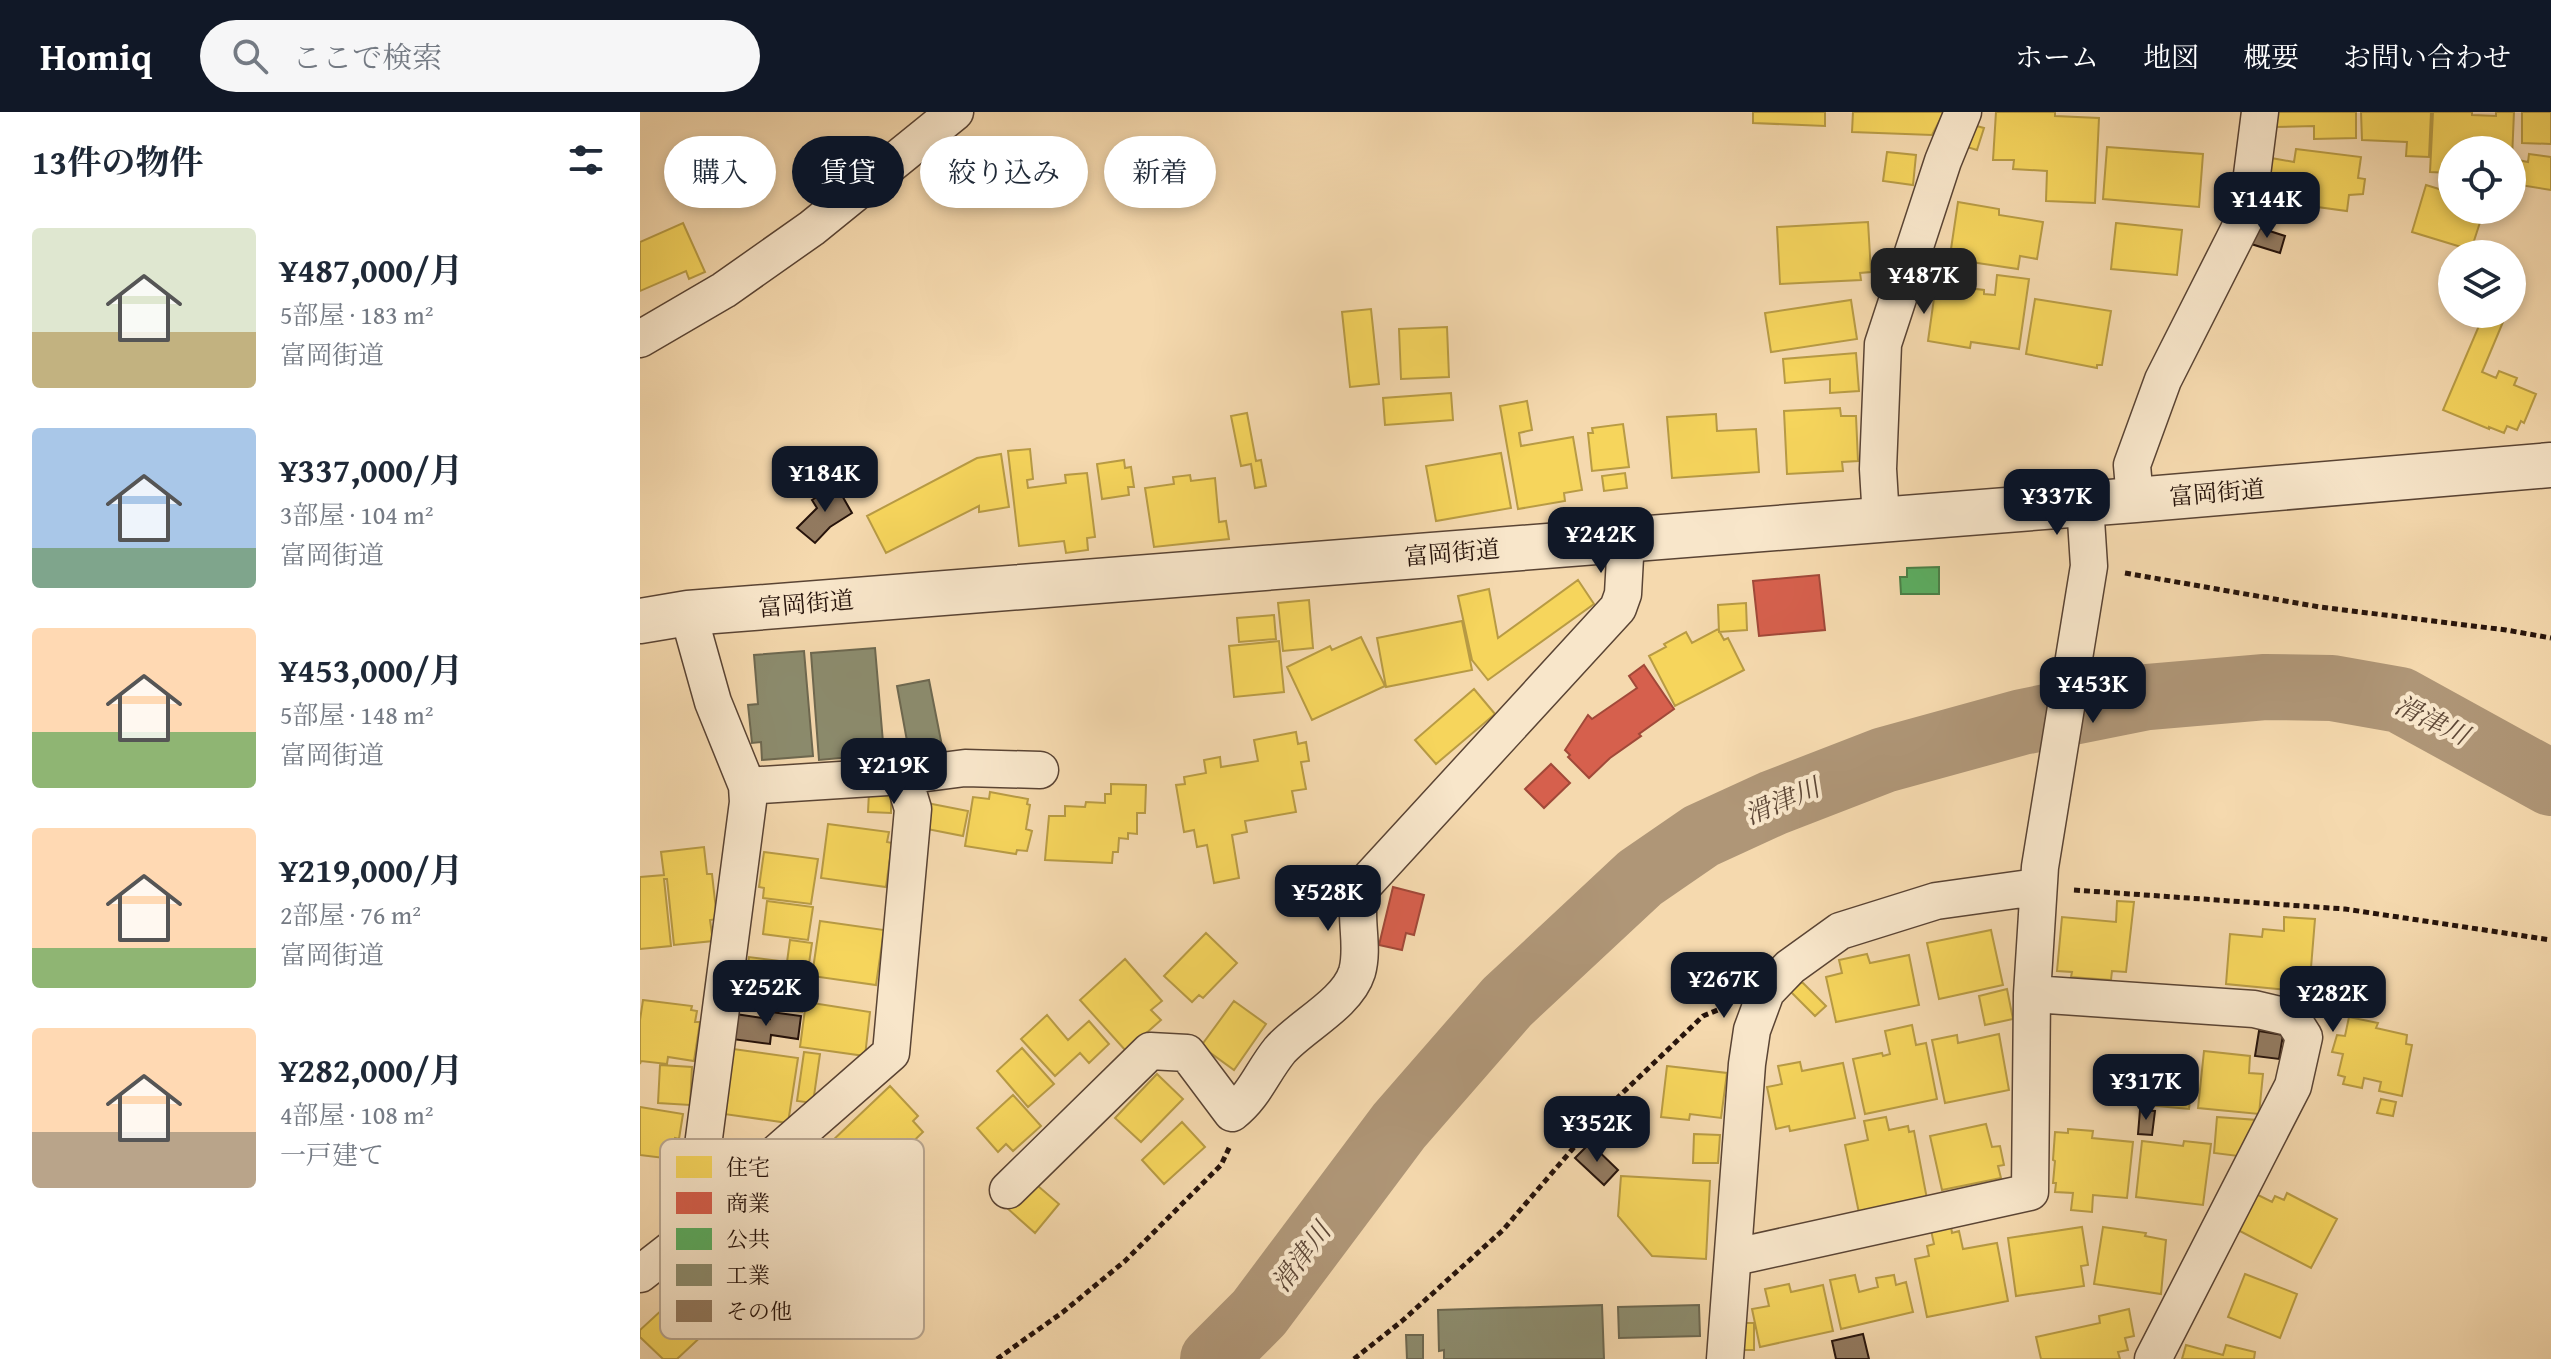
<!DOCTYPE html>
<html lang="ja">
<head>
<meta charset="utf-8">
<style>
	:root { --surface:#fff; --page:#f6f6f7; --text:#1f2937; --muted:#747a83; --accent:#111827 }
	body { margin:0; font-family:"Gentium Book Plus","Noto Serif JP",serif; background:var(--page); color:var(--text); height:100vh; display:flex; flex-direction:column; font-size:30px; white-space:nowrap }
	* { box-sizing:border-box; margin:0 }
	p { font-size:26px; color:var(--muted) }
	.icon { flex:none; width:44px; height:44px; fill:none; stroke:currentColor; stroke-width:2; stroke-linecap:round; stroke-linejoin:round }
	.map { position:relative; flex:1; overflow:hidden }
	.panel { display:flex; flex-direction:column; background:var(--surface); width:640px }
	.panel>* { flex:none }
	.banner { position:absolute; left:24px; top:24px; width:760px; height:72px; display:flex; gap:16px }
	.fabs { position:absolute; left:1798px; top:24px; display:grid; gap:16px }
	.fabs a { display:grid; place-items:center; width:88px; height:88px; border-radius:50%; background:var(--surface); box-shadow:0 4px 12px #0003; font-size:40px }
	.price { position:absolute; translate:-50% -68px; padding:0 18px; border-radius:16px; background:var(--accent); color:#fff; font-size:26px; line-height:52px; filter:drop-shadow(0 2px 4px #0008) }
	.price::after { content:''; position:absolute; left:50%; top:48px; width:24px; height:18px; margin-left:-12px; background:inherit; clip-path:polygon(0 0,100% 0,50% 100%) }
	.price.current { background:#222; color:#fff }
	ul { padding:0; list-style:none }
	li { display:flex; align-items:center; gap:24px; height:200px; padding:0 32px }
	li span { display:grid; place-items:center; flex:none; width:224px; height:160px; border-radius:8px; color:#555 }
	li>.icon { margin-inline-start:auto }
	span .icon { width:96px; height:96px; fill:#fffc; stroke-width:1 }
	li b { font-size:34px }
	h2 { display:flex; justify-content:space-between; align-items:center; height:96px; padding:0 32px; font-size:34px }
	.tag { padding:0 28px; border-radius:36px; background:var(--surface); box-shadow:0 4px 12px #0003; font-size:28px; line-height:72px }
	.tag.current { background:var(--accent); color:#fff }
	header { display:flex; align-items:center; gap:48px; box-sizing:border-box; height:112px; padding:0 40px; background:var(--accent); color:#fff }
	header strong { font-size:38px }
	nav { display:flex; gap:44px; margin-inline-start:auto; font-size:28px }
	.search { width:560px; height:72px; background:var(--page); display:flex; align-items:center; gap:20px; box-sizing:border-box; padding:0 28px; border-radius:44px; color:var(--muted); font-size:30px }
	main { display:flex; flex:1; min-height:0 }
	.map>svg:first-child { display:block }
	.homes { fill:#f6d55c; stroke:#b89b44; stroke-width:2 }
	.shops { fill:#d6604d; stroke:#a14939; stroke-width:2 }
	.public { fill:#5aae61; stroke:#4a8047; stroke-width:2 }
	.industry { fill:#8c8c6e; stroke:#6d6850; stroke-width:2 }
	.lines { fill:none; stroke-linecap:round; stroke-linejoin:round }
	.river { stroke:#af9677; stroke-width:66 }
	.building { fill:#927a60; stroke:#26130b; stroke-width:2 }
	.minor-casing { stroke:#5a4434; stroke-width:39 }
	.tertiary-casing { stroke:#5a4434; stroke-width:47 }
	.path { stroke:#26130b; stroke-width:5; stroke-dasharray:6 4; stroke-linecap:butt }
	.minor { stroke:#f8e6ca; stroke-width:36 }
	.tertiary { stroke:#f8e6ca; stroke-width:44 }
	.labels { text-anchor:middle; stroke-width:8; stroke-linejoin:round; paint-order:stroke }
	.street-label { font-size:24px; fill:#26130b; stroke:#f8e6ca }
	.water-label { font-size:26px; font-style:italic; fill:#5d4736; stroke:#f8e6ca }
	.key { fill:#f8e6ca; stroke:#b9a791; stroke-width:2 }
	.key-label { font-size:22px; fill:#26130b }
</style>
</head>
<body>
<header>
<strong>Homiq</strong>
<div class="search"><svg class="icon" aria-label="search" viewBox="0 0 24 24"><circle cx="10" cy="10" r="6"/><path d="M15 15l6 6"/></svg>ここで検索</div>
<nav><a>ホーム</a><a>地図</a><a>概要</a><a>お問い合わせ</a></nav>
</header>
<main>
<section class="panel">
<h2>13件の物件<svg class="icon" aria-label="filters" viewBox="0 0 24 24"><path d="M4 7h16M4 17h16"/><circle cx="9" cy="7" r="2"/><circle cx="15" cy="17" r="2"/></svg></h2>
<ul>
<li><span style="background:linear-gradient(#dfe7d0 65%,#c2b280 0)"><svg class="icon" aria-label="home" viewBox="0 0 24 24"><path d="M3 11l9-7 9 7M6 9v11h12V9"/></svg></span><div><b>¥487,000/月</b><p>5部屋 · 183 m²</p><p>富岡街道</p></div></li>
<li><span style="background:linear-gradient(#a9c7e8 75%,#7fa58c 0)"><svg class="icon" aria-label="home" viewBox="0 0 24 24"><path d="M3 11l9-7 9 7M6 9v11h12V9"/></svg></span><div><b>¥337,000/月</b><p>3部屋 · 104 m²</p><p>富岡街道</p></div></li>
<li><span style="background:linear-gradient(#ffd9b3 65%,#8fb573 0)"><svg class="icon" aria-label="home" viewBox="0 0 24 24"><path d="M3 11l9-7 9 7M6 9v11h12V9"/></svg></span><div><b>¥453,000/月</b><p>5部屋 · 148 m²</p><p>富岡街道</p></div></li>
<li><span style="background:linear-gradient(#ffd9b3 75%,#8fb573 0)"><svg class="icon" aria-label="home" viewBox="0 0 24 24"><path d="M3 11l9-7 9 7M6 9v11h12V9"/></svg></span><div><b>¥219,000/月</b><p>2部屋 · 76 m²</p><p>富岡街道</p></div></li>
<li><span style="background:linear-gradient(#ffd9b3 65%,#b9a48a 0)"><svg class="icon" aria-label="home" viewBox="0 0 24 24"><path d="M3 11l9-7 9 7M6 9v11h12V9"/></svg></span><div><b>¥282,000/月</b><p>4部屋 · 108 m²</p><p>一戸建て</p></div></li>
</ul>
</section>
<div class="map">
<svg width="1911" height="1247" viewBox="0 0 1911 1247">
	<rect width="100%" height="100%" fill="#f5d9ae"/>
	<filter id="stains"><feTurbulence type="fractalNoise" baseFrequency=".0025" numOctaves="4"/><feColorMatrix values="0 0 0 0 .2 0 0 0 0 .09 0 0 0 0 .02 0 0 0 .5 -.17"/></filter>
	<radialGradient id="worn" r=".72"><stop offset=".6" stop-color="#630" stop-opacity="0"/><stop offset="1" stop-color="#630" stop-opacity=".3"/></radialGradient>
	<path class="homes" d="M1113 0H1185V14L1113 11Z
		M1213 0H1304L1292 23 1212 20Z
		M1356 0H1415V4L1459 6 1455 91 1406 89 1407 59 1373 57 1374 48H1353Z
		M1634 0H1716V26L1674 27V14L1634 15Z
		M1721 0H1791L1789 45 1766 44 1767 30 1722 28Z
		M1793 0H1832V3L1856 4V0H1874L1872 47V38H1812V61L1790 60Z
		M1882 0H1911V32L1882 31Z
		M1333 13 1344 16 1337 38 1327 35Z
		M1467 35 1563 42 1559 95 1463 87Z
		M1656 37 1721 45 1718 66 1725 67 1723 82 1709 83 1707 99 1625 88 1631 46 1654 50Z
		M1247 40 1276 43 1273 73 1243 69Z
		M1889 42 1911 45V78L1874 72 1878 48 1888 50Z
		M1786 73 1812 81V98H1844L1831 138 1772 120Z
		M1318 90 1359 97V103L1403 110 1397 147 1380 144 1378 157 1317 148 1318 138 1311 137Z
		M1228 110 1231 160 1220 161 1221 168 1140 172 1137 115Z
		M43 111 65 160 49 167 46 159 0 179V130Z
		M1476 111 1542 118 1537 163 1471 157Z
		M1357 163 1389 167 1379 237 1331 230 1330 236 1288 229 1296 172 1344 178V182L1355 183Z
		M1395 187 1471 199 1462 253H1457V256L1386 242Z
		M1211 188 1217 227 1131 240 1125 201Z
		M731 197 739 272 710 275 702 200Z
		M1844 202 1863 210 1842 260 1856 266 1859 259 1877 266 1874 273 1896 282 1884 311 1881 309 1877 318 1867 314 1864 321 1849 315V317L1803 298Z
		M807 215 809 265 761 267 759 217Z
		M1216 241 1219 279 1190 281V267L1145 271 1143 247Z
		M811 281 813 308 745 313 743 286Z
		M887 289 892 318 879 321 881 334 933 325 942 378 924 381 925 389 878 397 860 294Z
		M1200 296 1201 304H1216L1218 349 1202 350 1203 359 1147 362 1144 299Z
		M607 301 616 349 621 348 626 374 615 376 611 352 601 354 591 304Z
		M1076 302 1077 319 1116 317 1119 360 1032 366 1027 305Z
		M983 312 989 355 952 359 948 321H953L952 316Z
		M390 337 393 367 387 368 388 376 426 371 425 363 447 361 455 425 447 426 448 438 426 441 424 429 379 434 368 339Z
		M861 341 871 396 796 409 786 354Z
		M361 342 369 395 339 400V394L246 441 227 404 337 346Z
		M484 348 485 356 491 355 494 375H488L489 383 462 387 457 352Z
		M985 361 987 376 964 379 962 364Z
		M550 363 551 369 575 366 579 410 586 409 589 427 514 435 505 376 534 372 533 365Z
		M938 468 954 492 848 568 832 548 818 484 849 477 858 526Z
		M669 488 673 536 643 539 638 491Z
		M1106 491 1107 518 1079 520 1078 493Z
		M634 503 636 527 599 530 597 506Z
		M822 509 832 558 746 575 737 526Z
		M1078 517 1084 528 1088 526 1104 558 1035 594 1009 544 1026 535 1024 532 1046 520 1052 531Z
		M721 525 745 574 672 608 647 555 690 534 692 538Z
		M639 529 644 580 594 585 589 534Z
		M834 577 855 602 796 652 775 628Z
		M656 620 658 632 666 630 669 649 661 650 666 677 652 679 656 700 605 709 607 720 592 723 599 766 574 771 567 733 557 735 554 718 544 720 536 673 545 672 544 665 566 661 564 648 580 645 581 655 618 649 614 628Z
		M471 672 506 673 505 701H497V722L488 721V727L479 726 478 740H473L472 751 405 748 409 704H425V694L445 695 446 690 465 691V682H471Z
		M229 680 251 681V701L228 700Z
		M350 680 388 687 387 692 390 693 386 717 392 719 387 739 377 738 376 742 325 734 333 685 349 687Z
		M287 691 328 699 323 724 282 716Z
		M188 712 249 720 247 730 252 731 246 775 181 766Z
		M64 735 67 762H72L77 807 70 808 73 829 34 833 27 767H24L31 834 0 837V765L24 763 21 740Z
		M124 740 178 747 171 792 123 786 124 776 119 775Z
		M127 789 173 795 168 828 123 822Z
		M1477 789 1494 790 1486 860 1472 859 1471 868 1431 865 1432 860 1417 859 1422 805 1476 810Z
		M1644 805 1675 807 1669 880 1586 872 1590 822 1622 825 1623 817 1644 819Z
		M180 809 244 818 236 873 172 864Z
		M1351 818 1363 873 1299 887 1287 831Z
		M566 821 597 851 563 886 559 883 552 890 524 864Z
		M150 828 172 831 162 900 102 892 109 845 147 850Z
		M1227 842 1230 851 1269 843 1279 893 1196 910 1186 865 1202 861 1199 848Z
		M485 847 522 889 511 898 521 908 486 939 440 888Z
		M1162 870 1186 894 1175 904 1151 880Z
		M1367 877 1373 907 1345 913 1339 884Z
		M3 888 52 894 51 898 57 899 55 910H60L54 949 28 945 27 952 1 949 0 952V908Z
		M594 889 626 912 594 958 561 934Z
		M166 890 230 900 225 944 160 935Z
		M407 903 428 928 449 909 469 932 449 951 440 941 415 964 381 927Z
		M1709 905 1738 911 1736 916 1767 923 1766 932 1772 933 1762 984 1739 979 1741 970 1724 966 1722 976 1703 972 1705 965 1698 963 1703 942 1692 940 1697 923 1705 924Z
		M1272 913 1276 933 1286 931 1297 987 1225 1002 1213 947 1242 941 1243 944 1250 942 1245 919Z
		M1359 922 1369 978 1305 991 1292 928 1317 923 1318 931Z
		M382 936 414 972 388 995 357 959Z
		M93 937 158 946 148 1011 84 1002Z
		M1564 939 1610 944 1609 961 1623 962 1619 1002 1558 996Z
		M164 940 180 942 173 991 157 989Z
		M1500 947 1554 955 1549 997 1496 992Z
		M1160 950 1162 959 1203 951 1215 1006 1150 1019 1149 1014 1136 1017 1127 975 1142 972 1138 954Z
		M20 953 52 955 50 993 18 991Z
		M1027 954 1087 961 1081 1006 1050 1002 1049 1008 1021 1005Z
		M517 962 543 987 501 1030 475 1006Z
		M250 974 278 1004 273 1009 283 1020 254 1048 259 1054 231 1097 211 1076 224 1064 191 1030Z
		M373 983 401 1014 373 1039 366 1032 358 1040 337 1016Z
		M1741 987 1756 990 1753 1004 1737 1001Z
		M0 995 43 1002 39 1027 35 1026 32 1047 0 1043Z
		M1246 1005 1249 1018 1268 1014 1269 1020 1274 1019 1287 1087 1219 1101 1205 1033 1228 1028 1224 1009Z
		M1577 1005 1617 1008 1598 1044 1574 1041Z
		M542 1010 565 1035 524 1072 502 1048Z
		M1346 1012 1352 1035 1360 1034 1364 1053 1358 1054 1361 1066 1302 1078 1290 1024Z
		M1428 1017 1453 1019 1452 1026 1493 1030 1487 1086 1453 1083 1452 1100 1431 1098 1433 1081 1415 1080 1416 1071H1413L1415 1049 1413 1048 1415 1020 1428 1021Z
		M1054 1022 1080 1023 1078 1051H1053Z
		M1502 1029 1543 1034 1544 1029 1571 1032 1563 1093 1496 1085Z
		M981 1064 1070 1069 1066 1147 1012 1144 978 1104Z
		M391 1068 419 1092 395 1121 367 1096Z
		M1614 1081 1632 1090 1635 1084 1644 1088 1647 1081 1697 1107 1671 1156 1596 1117Z
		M1311 1114 1312 1121 1319 1119 1323 1137 1357 1131 1368 1189 1287 1205 1275 1147 1289 1144 1287 1134 1294 1132 1291 1118Z
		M1442 1115 1448 1153 1441 1154 1444 1174 1376 1184 1368 1126Z
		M1463 1115 1506 1121 1505 1124 1526 1128 1521 1182 1454 1172Z
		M1605 1162 1657 1182 1640 1226 1588 1205Z
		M1215 1163 1219 1180 1238 1175 1236 1166 1254 1163 1256 1173 1266 1170 1273 1200 1201 1217 1190 1168Z
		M50 1172 81 1206 37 1247H23L0 1225V1218Z
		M1149 1172 1151 1180 1183 1173 1193 1219 1120 1235 1112 1197 1129 1194 1125 1177Z
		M1489 1197 1494 1224 1485 1226 1488 1238 1478 1240 1480 1247H1401L1396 1225 1460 1211 1459 1204Z
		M1101 1211H1114V1238H1102Z
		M1546 1233 1583 1243 1586 1233 1615 1240 1614 1247H1542Z"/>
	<path class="shops" d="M1179 463 1185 518 1119 524 1113 469Z
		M1004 553 1034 597 999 622 1001 624 970 646 949 666 928 645 930 643 925 638 948 603 952 607 997 576 989 564Z
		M911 652 930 671 904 696 885 677Z
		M753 775 784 783 774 823 766 821 762 838 739 833Z"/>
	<path class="public" d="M1299 455V482H1261L1260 465H1267V456Z"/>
	<path class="industry" d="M235 536 244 642 179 648 171 541Z
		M164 539 173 644 122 648 121 630 112 631 108 593 118 592 114 543Z
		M289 568 304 644 271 651 257 574Z
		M962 1193 964 1247H804V1238L799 1239 798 1198Z
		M1059 1193 1060 1224 979 1226 978 1195Z
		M766 1223H783V1247H767Z"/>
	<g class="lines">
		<path class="river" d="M573 1247 619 1201 759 1014 867 890 1000 766 1061 724 1133 691 1244 648 1382 610 1508 585 1625 575 1692 576 1760 588 1911 671"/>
	</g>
	<path class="building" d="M1614 114 1645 124 1640 141 1608 131Z
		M196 373 212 401 190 415 175 431 157 416 177 396 172 388Z
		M131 900 161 904 158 927 131 923 130 932 92 927 95 902 130 907Z
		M1619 919 1643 923 1639 947 1615 944Z
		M1500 998 1515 999 1512 1023 1498 1022Z
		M950 1031 978 1058 964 1073 935 1046Z
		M1223 1222 1229 1247H1196L1192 1229Z"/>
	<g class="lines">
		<defs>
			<path id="minor" d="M0 227 84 178 172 116 315 0
				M1495 388 1492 353 1523 268 1607 102 1620 0
				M1445 392 1449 454 1400 755 1392 882 1614 897 1652 906 1664 925 1653 974 1513 1247
				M1241 407 1238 357 1243 232 1303 49 1323 0
				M107 674 263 664 325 656 400 658
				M368 1078 510 939 547 941 592 1001C615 983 622 960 640 938 661 914 707 892 717 860 725 832 712 803 722 775L978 496 983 482 986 427
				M53 1110 68 1101 251 941 273 697 263 664
				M1095 1145 1390 1080 1392 882
				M0 1162 36 1134 53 1110 108 690 107 674 73 590 48 501
				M1085 1247 1107 952 1112 918 1126 880 1150 855 1200 819 1296 789 1397 775"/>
			<path id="tertiary" d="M0 509 48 501 1495 388 1911 353"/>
		</defs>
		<use href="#minor" class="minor-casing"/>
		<use href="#tertiary" class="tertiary-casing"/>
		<path class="path" d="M1485 461 1680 495 1866 518 1911 526
			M1434 778 1705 797 1911 828
			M357 1247 423 1200 485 1149 581 1053 590 1034
			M714 1247 762 1209 863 1118 972 991 1063 904 1080 897"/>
		<use href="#minor" class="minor"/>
		<use href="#tertiary" class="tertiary"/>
	</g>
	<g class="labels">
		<g class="street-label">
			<text transform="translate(1577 381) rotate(-5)" y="8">富岡街道</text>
			<text transform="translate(812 441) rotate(-5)" y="8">富岡街道</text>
			<text transform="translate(166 492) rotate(-5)" y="8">富岡街道</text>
		</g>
		<g class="water-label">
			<text transform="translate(1792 608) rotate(26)" y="9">滑津川</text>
			<text transform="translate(1142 689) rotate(-23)" y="9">滑津川</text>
			<text transform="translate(661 1145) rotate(-53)" y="9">滑津川</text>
		</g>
	</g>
	<rect x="20" y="1027" width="264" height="200" rx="12" class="key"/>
	<rect x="36" y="1044" width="36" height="22" fill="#f6d55c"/>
	<rect x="36" y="1080" width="36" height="22" fill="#d6604d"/>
	<rect x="36" y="1116" width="36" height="22" fill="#5aae61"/>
	<rect x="36" y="1152" width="36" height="22" fill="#8c8c6e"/>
	<rect x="36" y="1188" width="36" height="22" fill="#927a60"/>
	<g class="key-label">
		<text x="86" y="1063">住宅</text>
		<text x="86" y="1099">商業</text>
		<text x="86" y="1135">公共</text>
		<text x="86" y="1171">工業</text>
		<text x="86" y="1207">その他</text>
	</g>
	<rect width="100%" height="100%" filter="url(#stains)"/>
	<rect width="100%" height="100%" fill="url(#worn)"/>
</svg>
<div class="fabs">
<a><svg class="icon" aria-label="locate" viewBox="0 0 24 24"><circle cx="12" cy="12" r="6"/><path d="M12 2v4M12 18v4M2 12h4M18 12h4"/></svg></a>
<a><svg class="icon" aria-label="layers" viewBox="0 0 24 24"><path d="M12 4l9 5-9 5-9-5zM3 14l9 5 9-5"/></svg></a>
</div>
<b class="price" style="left:1627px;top:128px">¥144K</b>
<b class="price current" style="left:1284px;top:204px">¥487K</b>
<b class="price" style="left:185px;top:402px">¥184K</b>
<b class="price" style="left:1417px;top:425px">¥337K</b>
<b class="price" style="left:961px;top:463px">¥242K</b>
<b class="price" style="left:1453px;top:613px">¥453K</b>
<b class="price" style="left:254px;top:694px">¥219K</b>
<b class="price" style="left:688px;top:821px">¥528K</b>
<b class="price" style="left:1084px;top:908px">¥267K</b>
<b class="price" style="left:126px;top:916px">¥252K</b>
<b class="price" style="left:1693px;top:922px">¥282K</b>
<b class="price" style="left:1506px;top:1010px">¥317K</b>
<b class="price" style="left:957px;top:1052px">¥352K</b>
<div class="banner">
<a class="tag">購入</a>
<a class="tag current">賃貸</a>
<a class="tag">絞り込み</a>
<a class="tag">新着</a>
</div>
</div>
</main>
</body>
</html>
